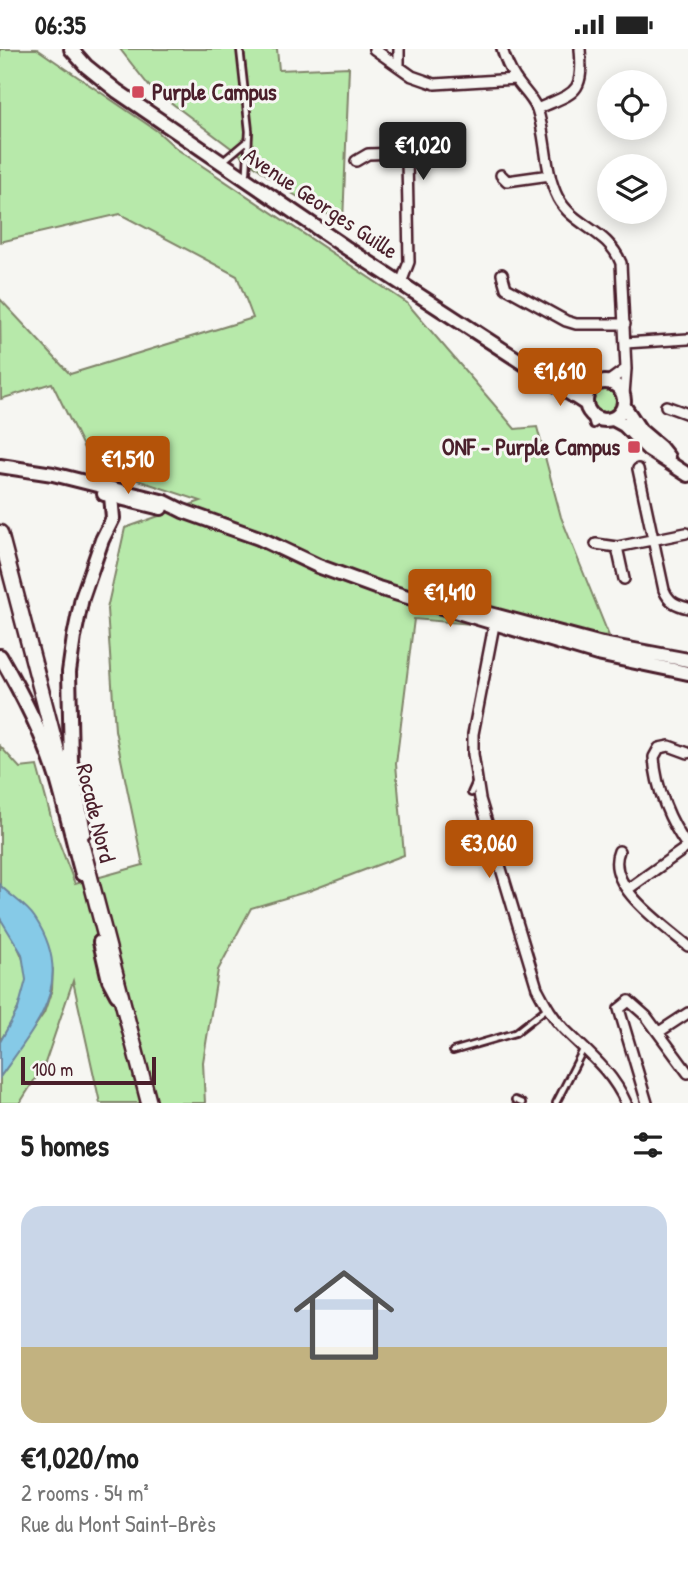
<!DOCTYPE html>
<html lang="en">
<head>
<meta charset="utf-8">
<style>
	:root { --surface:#fff; --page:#f2f2f2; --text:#222; --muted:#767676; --accent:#b45309 }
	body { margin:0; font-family:"Patrick Hand",sans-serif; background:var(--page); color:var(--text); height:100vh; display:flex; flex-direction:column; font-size:26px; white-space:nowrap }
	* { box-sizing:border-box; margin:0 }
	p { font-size:23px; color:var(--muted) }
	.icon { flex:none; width:38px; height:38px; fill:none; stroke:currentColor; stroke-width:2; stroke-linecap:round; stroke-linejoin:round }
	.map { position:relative; height:1054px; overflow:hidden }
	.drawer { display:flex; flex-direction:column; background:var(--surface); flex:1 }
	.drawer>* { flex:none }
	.tools { position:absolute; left:597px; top:21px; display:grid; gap:14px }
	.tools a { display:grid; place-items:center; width:70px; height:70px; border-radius:50%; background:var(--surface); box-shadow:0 4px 18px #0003; font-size:35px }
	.scale { position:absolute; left:21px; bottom:18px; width:135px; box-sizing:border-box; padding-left:7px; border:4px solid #4a1f2b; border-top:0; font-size:19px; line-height:24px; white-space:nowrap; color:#4a1f2b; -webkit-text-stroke:5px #f6f6f2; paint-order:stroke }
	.price { position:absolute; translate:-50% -60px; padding:0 16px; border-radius:7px; background:var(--accent); color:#fff; font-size:23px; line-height:46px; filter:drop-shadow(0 2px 4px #0008) }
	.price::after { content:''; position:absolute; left:50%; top:42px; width:21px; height:16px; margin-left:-10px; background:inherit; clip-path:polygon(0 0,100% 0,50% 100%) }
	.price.current { background:#222; color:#fff }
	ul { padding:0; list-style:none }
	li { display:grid; align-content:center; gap:14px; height:371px; padding:0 21px }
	li span { display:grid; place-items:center; height:217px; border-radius:21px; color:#555 }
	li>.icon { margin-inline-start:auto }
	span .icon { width:126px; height:126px; fill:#fffc; stroke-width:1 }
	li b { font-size:30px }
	h2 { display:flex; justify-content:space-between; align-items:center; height:84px; padding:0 21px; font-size:30px }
	.status { display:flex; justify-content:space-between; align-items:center; height:49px; padding:0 35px; background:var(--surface); direction:ltr }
	.status svg { height:19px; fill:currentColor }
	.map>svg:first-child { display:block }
	.green { fill:#b7e9aa; stroke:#80846a; stroke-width:2 }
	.water { fill:#86cae7; stroke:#6e869c; stroke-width:2 }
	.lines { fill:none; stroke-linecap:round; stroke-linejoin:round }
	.lane-casing { stroke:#4a1f2b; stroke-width:10 }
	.street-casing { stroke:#4a1f2b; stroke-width:14 }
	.secondary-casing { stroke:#4a1f2b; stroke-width:18 }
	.primary-casing { stroke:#4a1f2b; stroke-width:19 }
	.lane { stroke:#f6f6f2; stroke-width:4.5 }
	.street { stroke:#f6f6f2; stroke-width:9 }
	.secondary { stroke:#f6f6f2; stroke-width:12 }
	.primary { stroke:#f6f6f2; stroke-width:14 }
	.poi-dot { fill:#d1495b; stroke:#f6f6f2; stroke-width:2.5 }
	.labels { text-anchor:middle; stroke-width:6; stroke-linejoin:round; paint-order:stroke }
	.poi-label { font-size:23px; font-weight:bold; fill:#4a1f2b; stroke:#f6f6f2; text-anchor:start }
	.street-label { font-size:23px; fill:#4a1f2b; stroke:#f6f6f2 }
</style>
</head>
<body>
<div class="status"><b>06:35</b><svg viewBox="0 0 49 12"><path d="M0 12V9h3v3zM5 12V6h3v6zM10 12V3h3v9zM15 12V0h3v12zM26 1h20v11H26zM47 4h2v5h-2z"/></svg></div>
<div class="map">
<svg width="688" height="1054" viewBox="0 0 688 1054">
	<rect width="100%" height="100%" fill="#f6f6f2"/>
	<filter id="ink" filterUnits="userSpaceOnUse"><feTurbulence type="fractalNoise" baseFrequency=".0143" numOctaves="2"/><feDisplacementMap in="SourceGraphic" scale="14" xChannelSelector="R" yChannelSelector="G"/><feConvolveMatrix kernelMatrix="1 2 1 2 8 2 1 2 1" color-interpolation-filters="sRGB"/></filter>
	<g filter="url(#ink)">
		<path class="green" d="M0 0H37L157 82 177 100 407 254 515 380 537 378 561 468 609 587 414 570 396 715 404 806 309 842 251 859 218 921 203 1013 205 1054H100L73 932 45 1014 20 1054H0V1028L44 964 52 940 53 920 0 836V697L20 719 37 717 55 783 75 835 143 816 115 681 107 560 125 479 201 452 92 416 52 334 1 350 0 250 70 325 253 269 237 227 120 165 0 193Z
			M120 0H277L279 21 349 18 343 174 288 142 149 37Z
			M593 351a12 12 0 1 1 24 0a12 12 0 1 1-24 0Z
			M0 867C11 885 24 905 27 926 29 942 9 979 0 992Z"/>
		<path class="water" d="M0 836C10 847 27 856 35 869 77 933 36 977 0 1028V993L18 960 26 931 22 905 0 869Z"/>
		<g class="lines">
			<defs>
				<path id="lane" d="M240 0 249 82 247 123 245 127
					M222 113 247 92
					M589 362 593 376 602 371
					M471 744 475 735
					M453 1002 515 984 547 959
					M515 1051 522 1054
					M556 1054 584 999"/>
				<path id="street" d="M374 0 412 27 435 35 516 30
					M399 0V16
					M502 0C505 10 510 21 515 29 522 40 532 48 537 60 547 89 544 122 558 149 574 178 607 180 621 214L626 320 624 346
					M537 60C575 43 584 46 580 0
					M356 112 368 105 401 104 407 110 409 213 401 234
					M501 126 507 132 550 126
					M502 225 506 239 566 272 576 275H625
					M625 294 688 290
					M608 333 626 320
					M666 357 688 365
					M638 420 664 541C669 553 676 556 688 559
					M596 495 617 498
					M624 530 617 498 686 484
					M495 571 473 685V705L480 750 537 939C545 954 552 968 564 980 588 1004 612 1022 626 1054
					M688 704 669 697 659 699 654 708C656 740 670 773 688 798
					M619 802C604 837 665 877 688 897
					M628 840 687 798
					M659 983 688 964
					M647 1054 619 960 629 952 646 967 688 1024"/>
				<path id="secondary" d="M71 0 86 17 117 42 345 198 586 355
					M586 352a19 19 0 1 1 38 0a19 19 0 1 1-38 0Z
					M624 357 640 381 660 398 668 408
					M613 370 624 376 648 400 688 426
					M0 417 53 425 165 453 183 462 259 489 318 517 378 539 597 605 688 624
					M104 445 161 459
					M471 560 602 595 688 611
					M0 607C22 645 44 687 57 730 66 761 73 793 82 825
					M84 783 71 712 69 623 74 588 82 549 102 491 113 469 111 447 105 437
					M100 893 109 931 117 946"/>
				<path id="primary" d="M0 484 149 1054"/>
			</defs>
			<use href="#lane" class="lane-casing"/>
			<use href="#street" class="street-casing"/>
			<use href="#secondary" class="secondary-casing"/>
			<use href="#primary" class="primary-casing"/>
			<use href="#lane" class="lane"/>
			<use href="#street" class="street"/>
			<use href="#secondary" class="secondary"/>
			<use href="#primary" class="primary"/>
		</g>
	</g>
	<g class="poi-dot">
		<rect x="131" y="36" width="14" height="14" rx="3.5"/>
		<rect x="627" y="391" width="14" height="14" rx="3.5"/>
	</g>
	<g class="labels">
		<g class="poi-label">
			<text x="152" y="51">Purple Campus</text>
			<text x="620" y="406" text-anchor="end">ONF - Purple Campus</text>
		</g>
		<g class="street-label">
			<text transform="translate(321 154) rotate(34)" y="8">Avenue Georges Guille</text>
			<text transform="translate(96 764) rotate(76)" y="8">Rocade Nord</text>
		</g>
	</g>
</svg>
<div class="tools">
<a><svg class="icon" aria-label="locate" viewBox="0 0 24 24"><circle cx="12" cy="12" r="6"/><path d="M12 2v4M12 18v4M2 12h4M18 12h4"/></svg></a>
<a><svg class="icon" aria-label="layers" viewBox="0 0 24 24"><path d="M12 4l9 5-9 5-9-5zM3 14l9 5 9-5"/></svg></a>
</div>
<div class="scale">100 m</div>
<b class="price current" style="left:423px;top:133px">€1,020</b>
<b class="price" style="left:560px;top:359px">€1,610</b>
<b class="price" style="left:128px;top:447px">€1,510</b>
<b class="price" style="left:450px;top:580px">€1,410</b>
<b class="price" style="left:489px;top:831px">€3,060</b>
</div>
<section class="drawer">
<h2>5 homes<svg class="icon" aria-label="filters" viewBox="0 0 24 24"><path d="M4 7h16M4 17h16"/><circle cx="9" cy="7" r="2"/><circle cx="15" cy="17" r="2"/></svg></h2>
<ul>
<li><span style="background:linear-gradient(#c9d6e8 65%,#c2b280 0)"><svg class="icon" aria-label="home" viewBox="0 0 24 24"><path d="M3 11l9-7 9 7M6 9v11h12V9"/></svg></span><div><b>€1,020/mo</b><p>2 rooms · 54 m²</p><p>Rue du Mont Saint-Brès</p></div></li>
</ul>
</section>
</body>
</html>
